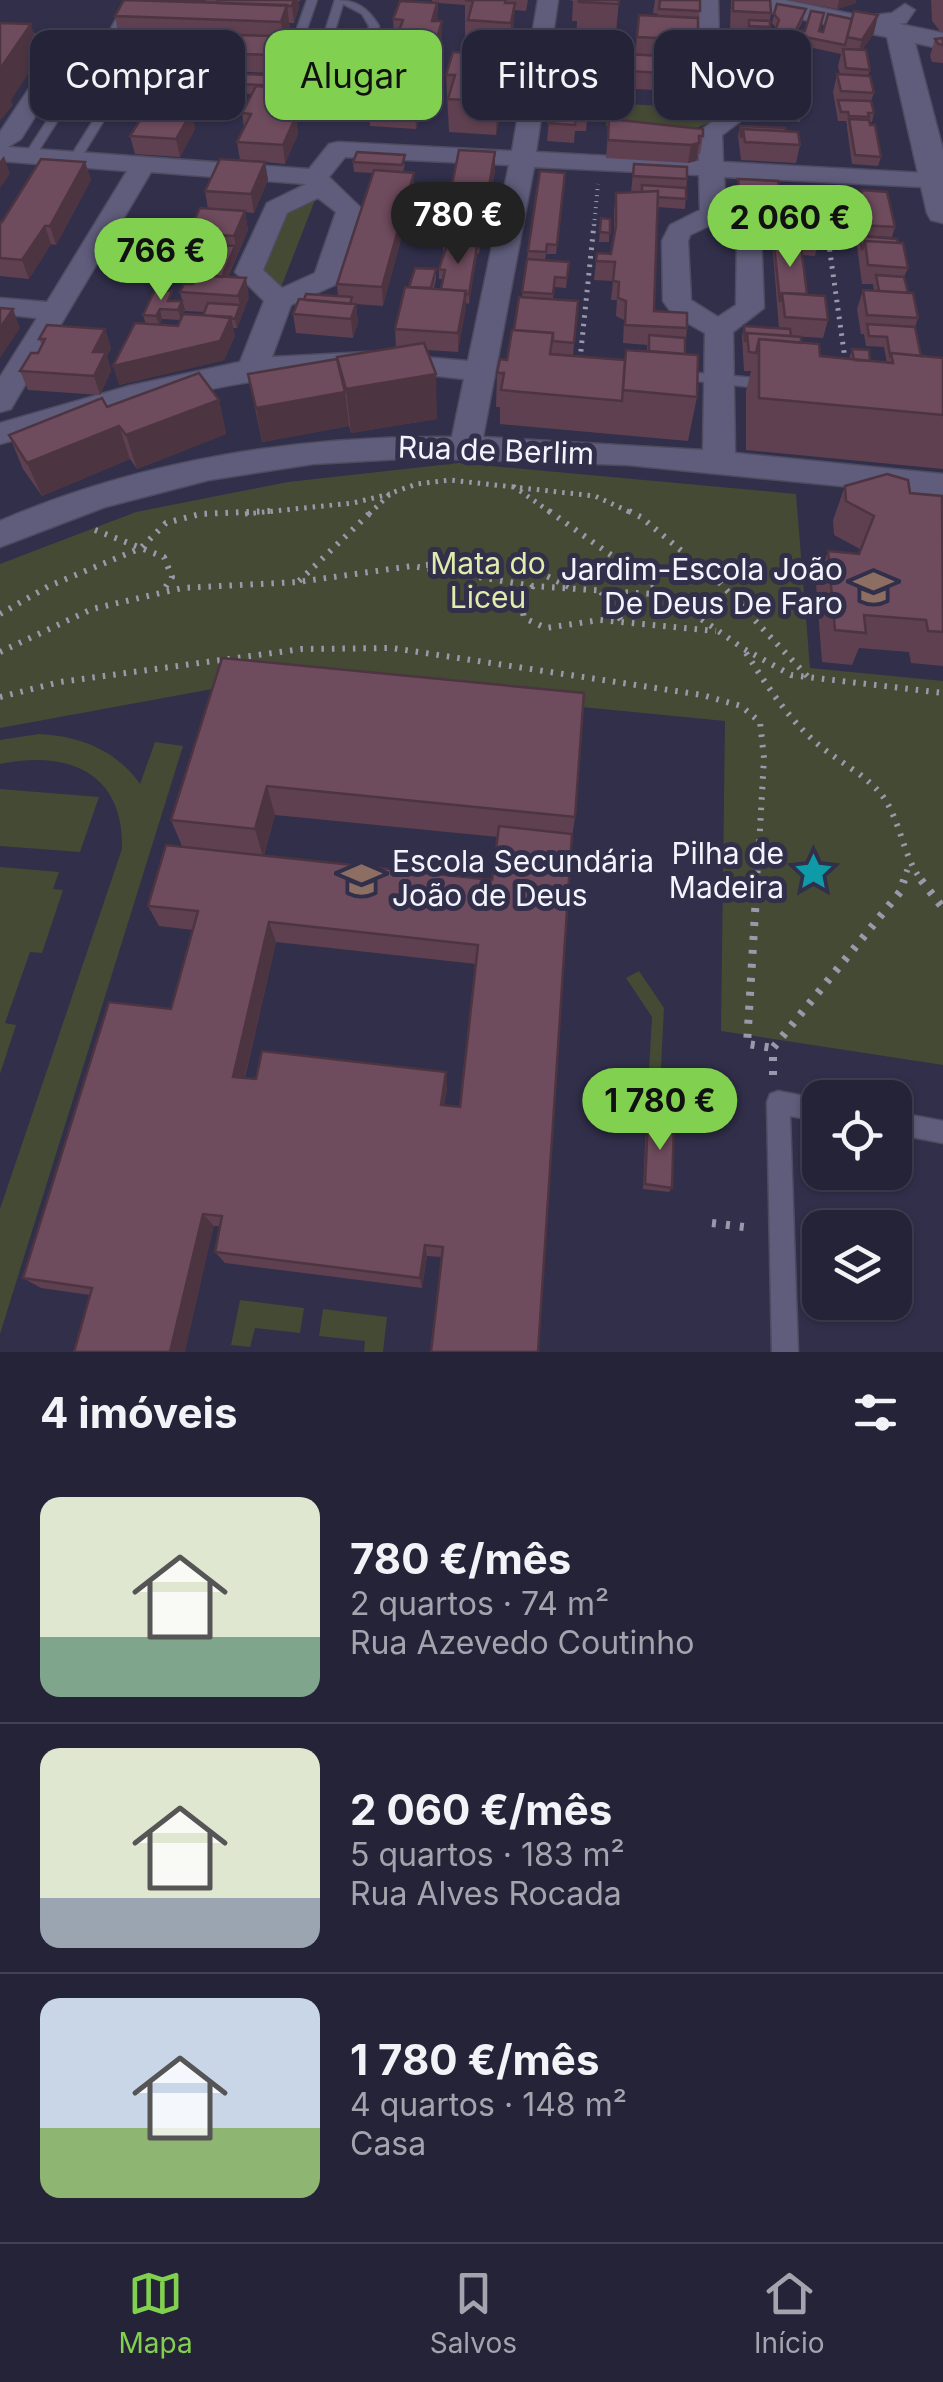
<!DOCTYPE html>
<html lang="pt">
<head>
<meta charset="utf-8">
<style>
	:root { --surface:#252338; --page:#312f43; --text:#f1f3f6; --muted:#a3a4ae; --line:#424053; --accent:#82d04f }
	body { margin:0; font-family:Inter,sans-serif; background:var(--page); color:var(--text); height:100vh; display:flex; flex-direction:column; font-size:38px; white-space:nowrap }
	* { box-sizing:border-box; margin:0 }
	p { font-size:32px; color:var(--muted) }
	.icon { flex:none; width:55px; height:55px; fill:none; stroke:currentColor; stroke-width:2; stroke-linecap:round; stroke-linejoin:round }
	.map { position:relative; height:1352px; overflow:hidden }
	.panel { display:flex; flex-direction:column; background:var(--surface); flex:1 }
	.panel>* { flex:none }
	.guide { position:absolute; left:30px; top:30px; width:885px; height:90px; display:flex; gap:20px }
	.fabs { position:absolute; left:802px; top:1080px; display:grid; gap:20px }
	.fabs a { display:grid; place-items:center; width:110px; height:110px; border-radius:20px; background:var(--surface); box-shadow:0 2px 8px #0004,0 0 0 2px var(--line); font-size:50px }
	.price { position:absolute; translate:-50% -85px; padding:0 22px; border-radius:35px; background:var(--accent); color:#111; font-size:32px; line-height:65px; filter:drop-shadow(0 2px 5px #0008) }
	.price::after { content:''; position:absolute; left:50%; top:60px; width:30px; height:22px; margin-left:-15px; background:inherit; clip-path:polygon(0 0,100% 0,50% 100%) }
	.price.current { background:#222; color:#fff }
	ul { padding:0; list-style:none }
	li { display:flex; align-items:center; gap:30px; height:250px; padding:0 40px }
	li+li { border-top:2px solid var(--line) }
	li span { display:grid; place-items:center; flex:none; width:280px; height:200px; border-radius:20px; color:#555 }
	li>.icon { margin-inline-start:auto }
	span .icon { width:120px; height:120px; fill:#fffc; stroke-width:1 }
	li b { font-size:42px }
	h2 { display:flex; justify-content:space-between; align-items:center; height:120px; padding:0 40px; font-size:42px }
	.chip { padding:0 35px; border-radius:20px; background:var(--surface); box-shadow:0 2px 8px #0004,0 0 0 2px var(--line); font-size:35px; line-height:90px }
	.chip.current { background:var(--accent); color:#111 }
	.menu { display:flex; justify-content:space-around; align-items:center; height:140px; border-top:2px solid var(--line); background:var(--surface); font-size:28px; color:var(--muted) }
	.menu a { display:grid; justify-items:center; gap:5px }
	.menu .current { color:var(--accent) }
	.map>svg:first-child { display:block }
	.green { fill:#454a34 }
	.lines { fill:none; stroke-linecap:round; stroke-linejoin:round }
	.service-casing { stroke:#4e4b61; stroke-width:3 }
	.minor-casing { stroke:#4e4b61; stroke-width:3 }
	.tertiary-casing { stroke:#4e4b61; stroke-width:3 }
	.path-far3 { stroke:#9a99ab; stroke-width:4; stroke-dasharray:1 5; stroke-linecap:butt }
	.path-far2 { stroke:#9a99ab; stroke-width:5; stroke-dasharray:2.5 6; stroke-linecap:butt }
	.path-far1 { stroke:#9a99ab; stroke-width:6; stroke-dasharray:2.5 8; stroke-linecap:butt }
	.path { stroke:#9a99ab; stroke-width:8; stroke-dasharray:4 10; stroke-linecap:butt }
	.service { fill:#5f5d7b; fill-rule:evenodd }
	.minor { fill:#5f5d7b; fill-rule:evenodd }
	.tertiary { fill:#5f5d7b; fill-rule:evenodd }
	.wall { fill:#5f4050; fill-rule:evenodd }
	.shaded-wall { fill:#4d3441 }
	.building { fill:#6e4b5d; stroke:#4d3441; stroke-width:2.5; fill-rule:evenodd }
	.labels { text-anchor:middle; stroke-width:10; stroke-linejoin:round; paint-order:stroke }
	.street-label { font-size:30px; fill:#f4f4fe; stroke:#312f4a }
	.park-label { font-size:30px; fill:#dfecad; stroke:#312f4a }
	.poi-label { font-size:30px; fill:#f4f4fe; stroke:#312f4a; text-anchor:end }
</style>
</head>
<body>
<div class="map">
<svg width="943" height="1352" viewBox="0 0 943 1352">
	<rect width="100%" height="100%" fill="#312f4a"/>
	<path class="green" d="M578 101 713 109V121L696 128V138L606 126 607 113 577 111Z
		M317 195 280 290 259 271 286 209Z
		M459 463 796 494 810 668 943 681V1065L721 1031 725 721 278 677 0 728V564L136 512 288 482Z
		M39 734C80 736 116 750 140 784L155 742 183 746 0 1334V1209L122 849C124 772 68 750 0 764V740Z
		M0 789 99 797 80 852 0 846Z
		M0 867 59 872 53 889 63 890 42 953 30 952 5 1023 16 1025 0 1074Z
		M639 971 664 1008 658 1126 646 1124 652 1017 626 978Z
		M240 1300 304 1308 300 1333 255 1328 250 1347 231 1345Z
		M323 1309 387 1317 383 1352H364L365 1341 319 1336Z"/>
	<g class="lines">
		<defs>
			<path id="service" d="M127 0H137L100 65 101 68 121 74 116 77 92 72 90 65Z
				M307 0H317L292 72 284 79 257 81V77L277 74 282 71Z
				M335 0C357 0 368 8 379 26 369 68 366 106 312 86L310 79ZM343 4 362 14 369 26 354 76 342 87 321 82 320 79Z
				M201 41 206 44 191 76 182 78 181 76 196 44Z
				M67 90 115 91 120 94 79 161 69 159 108 97 74 95 34 158H26L24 156Z
				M675 371 768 379 775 384 768 389 670 378 668 375Z
				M778 1091 820 1099V1121L790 1116 798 1352H772L767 1102 770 1094Z
				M895 1112 943 1121V1143L895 1134Z"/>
			<path id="minor" d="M538 0H558L536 152 699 161 698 133 731 107 730 72 697 45 698 0H718L719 43 752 70 755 110 722 135 723 162 943 174V188L724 177 726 210 761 233 764 308 733 332 735 453 943 474V496L628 465 418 458 313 464 209 480 105 507 0 547V521C140 460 300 435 452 437L464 379C283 356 170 398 0 444V423L129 386 240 362 264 301 235 272 267 203 306 184 151 172 15 402 11 409 0 412V377L37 318 0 314V298L47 302 127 171 0 161V132L52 54 49 49 0 43V31L65 38 74 54 21 139 8 147 309 169 329 144 338 142 512 151ZM345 157 509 165 468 361 367 352 272 357 291 305 337 284 341 278 363 210 329 177ZM534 167 699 175 700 210 670 225 662 241 663 301 673 315 705 333 703 450 483 437ZM318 198 336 212 315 273 282 288 263 270 287 213ZM713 224 737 240 736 305 718 317 691 300 688 241 690 235Z
				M905 4 915 10 906 23 858 29 848 23 858 17 892 13Z"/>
			<path id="tertiary" d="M735 0H785L943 33V49L915 43 943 150V223L931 220 927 213 887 37 748 8Z"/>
		</defs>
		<use href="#service" class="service-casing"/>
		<use href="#minor" class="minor-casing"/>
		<use href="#tertiary" class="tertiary-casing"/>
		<path class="path-far3" d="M190 94 248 96
			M822 195 826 226
			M594 226 598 184"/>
		<path class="path-far2" d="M826 224 846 366
			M580 360 594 224
			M513 486 553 514
			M245 514 353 503 390 494
			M369 514 391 493 417 484 450 480 595 496 634 514"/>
		<path class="path-far1" d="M549 511 666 594
			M629 511 641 517 719 582 809 678
			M95 530 164 557 172 577 163 591
			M426 565 510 558 571 588
			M299 581 372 511
			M533 586 521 602 524 618 546 628 600 620 716 631
			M601 592 621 620
			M0 614 49 586 141 548 166 523 200 514 270 511
			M0 652 92 609 182 588 298 582 412 566 533 586 667 595 744 649 791 675 943 693
			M746 653C766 684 785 714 812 739 833 759 868 775 884 798 902 825 903 858 923 882
			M0 697 60 682 302 649 392 648 702 695 741 706 760 722 764 758 757 882
			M903 882 909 865"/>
		<path class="path" d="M757 880 747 1044 773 1048
			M921 880 943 908
			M773 1075V1048L900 892 904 880
			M712 1223 744 1227"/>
		<use href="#service" class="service"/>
		<use href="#minor" class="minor"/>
		<use href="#tertiary" class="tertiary"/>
	</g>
	<path class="wall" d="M124 0H301L298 2 299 7 294 23H289L290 30 284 46H279L280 54 273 73 195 70 192 52 196 44H192L193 50 184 69 107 66 103 49 118 31 115 16Z
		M370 0 432 2V0H528L526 11 514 10 513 44 509 64 496 63 495 78 501 110 496 135 449 132 446 75 468 53V41H465V5L438 3 437 21H442V39L437 58 397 56V37L394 36 393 19 399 1Z
		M569 0H619L615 45 576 42 577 21H572L573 1Z
		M655 0H700L698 40 696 58 635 55 639 15 658 16V14L653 13Z
		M731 0H770L771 13 768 36 748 35 747 29 730 28Z
		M789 0H856V3L837 9Z
		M931 0H943V32L940 31 932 21Z
		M777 4 804 18 798 30 874 33 862 50 870 70 868 76 874 93 871 101 874 113 872 122H869L881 157 878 166 852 164 847 128V125L846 121H838L833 92 837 74H840L838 66 841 54 790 43 789 57 752 55 751 46 753 37 774 38 776 28 772 23Z
		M943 38V63L932 62 930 56 935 39Z
		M580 43V51L694 75 691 92 580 86 578 98 589 99 586 131H575L574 143 547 141 550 110 542 109 543 92Z
		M759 56 795 88 804 104 800 122 761 119 757 65Z
		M420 65 421 82 420 87 423 105 416 129 370 126 369 108 371 102 370 84Z
		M68 77 290 85 289 88 298 89 301 106 296 118 298 134 285 164 265 162 268 180 254 213 245 212 248 230 228 277 249 297 237 328H233L235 336 224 360 119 385 146 324 143 315 174 301 185 311 183 314 203 315 204 312 185 311 180 292 193 284 194 281H190L188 271 200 263 204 253 192 252 188 233 208 209 205 191 240 160 237 142 244 127 242 113 252 94 197 92 199 101 192 113 195 129 180 157 135 154 130 136 141 119 138 108 149 90 71 86ZM162 319 180 320 178 326 159 325Z
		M609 119 703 136 700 154H697L696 161 688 163 606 158Z
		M740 126 786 131 800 145 796 163 741 160 738 136Z
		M495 152V170L488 211 452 209 486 211 485 220 479 254 477 253 469 304 466 303 458 352 427 350 437 419 351 433 349 426 262 442 248 374 396 348 395 329 409 287 436 269V279L434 288 441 289 443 279H439V269L445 251H443V241L451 209V190Z
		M85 162 91 180 56 245 51 244 29 279 0 276V222H2Z
		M353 162 405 164 403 172 414 173V191L383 306 356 304 358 323 353 338 296 333 293 314 338 296 337 284 373 173 354 172Z
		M634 164 687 179 685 209 657 207 654 311 687 328 685 354 697 397 688 441 500 424V407H496L497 373 507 360 514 330 522 297 528 251 565 173 556 254H546L545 260 569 262 566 288 554 287 553 299 578 301 573 355 625 360 647 351V345L623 343 624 320 616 316 617 300H611L613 281 594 280 597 253 611 254 614 237V211L616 193 631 192Z
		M738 179 782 206V209L803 219 820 238 815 256 802 255 807 294 828 320 823 338 791 336 820 356 849 359 852 349 870 361 887 363 884 347 866 346 864 334H861L857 309 863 290 874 291 873 284H862L857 246 860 236 908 268 904 277 908 293 918 318 915 327 921 356 943 358V469L746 450V391L751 371H744L742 336 744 326 779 329 770 215 739 214 736 188Z
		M861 190 895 227 892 237 857 235 856 227 859 217 861 218 858 200Z
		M601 218 610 219 609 242H599Z
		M105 329 111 348 107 356 111 371 100 395 28 390 20 371 38 353 42 345 39 339Z
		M219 400 226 434 137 469 130 459 42 496 23 469 9 435 107 407Z
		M845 486 910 493 943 502V666L911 663 909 652 859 648 852 665 822 662 816 584 828 551 859 554 860 549 834 535 833 520Z
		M222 658 575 817 571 844 441 1257 427 1256 422 1288 225 1263 215 1252 220 1226H214L90 1295 41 1288 23 1278 171 1009 193 930 159 926 148 906 182 846 171 820ZM275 815 498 837 492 880 264 855ZM276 942 476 964 460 1107 444 1106 447 1088 245 1078Z
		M648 1119 672 1188 669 1192 643 1189 646 1124Z"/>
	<path class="shaded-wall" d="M294 0H298L299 7 294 23 292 6Z
		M839 0H856V3L837 9Z
		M437 3 438 20 433 38 432 21Z
		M515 3 513 44 509 64 511 23Z
		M287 5 290 30 284 46 281 22Z
		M878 15 874 33 857 57 862 40Z
		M442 21V39L437 58 436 41Z
		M31 24 40 56 11 100 13 105 0 121V69Z
		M189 33 193 50 184 69 181 51Z
		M277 36 280 54 273 73 271 55Z
		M496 54 495 86 490 77Z
		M420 65 421 82 414 104 413 87Z
		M502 78 501 110 496 135 497 102Z
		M196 83 199 101 192 113 195 129 180 157 176 139 181 110Z
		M423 87V105L416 129 415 111Z
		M298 89 301 106 296 118 298 134 285 164 283 145 286 116Z
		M699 143 696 161 688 163 691 145Z
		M495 152V170L488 211V192Z
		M4 156 10 174 0 188V161Z
		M85 162 91 180 56 245 50 226Z
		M265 162 268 180 254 213 251 194Z
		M414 173V191L383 306 382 287Z
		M245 211 248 230 237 255 234 236Z
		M486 211 485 220 479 254V244Z
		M45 226 51 244 29 279 22 260Z
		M235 246 237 255 220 295 218 285Z
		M477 246V256L469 304V294Z
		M246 278 249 297 237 328 235 319 240 305 238 296Z
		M466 291V309L458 352V333Z
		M182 301 185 311 181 320 178 310Z
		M356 304 358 323 353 338 351 319Z
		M13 309 20 328 0 358V328Z
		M160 309 162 319 159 325 156 316Z
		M231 317 235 336 224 360 119 385 113 366Z
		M105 329 111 348 107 356 111 371 100 395 94 376 93 352Z
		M436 374 437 419 351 433 346 389Z
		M345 392 349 426 262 442 256 408Z
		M219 400 226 434 137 469 126 435Z
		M119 426 130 459 42 496 27 463Z
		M267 786 275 815 263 857 255 829Z
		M269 922 276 942 241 1093 233 1077Z
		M446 1072 447 1088 442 1121 441 1105Z
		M203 1214 214 1226 185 1352H170Z
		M425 1245 427 1256 422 1288 420 1278Z"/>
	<path class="building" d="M124 0 287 5 281 22 115 16Z
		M130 0H205L204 2Z
		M218 0H294L292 6 217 3Z
		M465 0H506L505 3H515L511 23 468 20 473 1Z
		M579 0H619V4L579 2Z
		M660 0H700V11L659 9Z
		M733 0H770L771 13 733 11Z
		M400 1 437 3 432 21H442L436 41 396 39 403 20 393 19Z
		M777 4 806 9 796 30 805 31 811 11 824 13 819 31 823 32 828 14 852 19 845 45 775 31 779 20 774 14Z
		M854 11 878 15 862 40 847 37Z
		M639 15 698 18V40L637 37Z
		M749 20 770 21V27L749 26Z
		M0 23 31 24 0 69Z
		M113 31 189 33 181 51 103 49Z
		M201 34 277 36 271 55 192 52Z
		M753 37 789 39 791 48 754 46Z
		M943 38V45L938 44 935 39Z
		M551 41 580 43 578 51 694 58V75L581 68 578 93 543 92Z
		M843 49 866 50 870 70 846 68Z
		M453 52 496 54 490 77 502 78 497 102 448 99 455 75H446Z
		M759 56 791 58 795 88 763 86 762 95Z
		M378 62 420 65 413 87H423L415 111 369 108 377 84H370Z
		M74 67 289 76 285 86 68 77Z
		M837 74 870 76 874 93 841 91Z
		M155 81 196 83 181 110 192 111 176 139 130 136 148 108H138Z
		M256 86 298 89 286 116H296L283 145 237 142 251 114 242 113Z
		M763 86 798 88 804 104 765 101Z
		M551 97 589 99 588 113H576L575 125 548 123Z
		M838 100 871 101 874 113H868L869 117 849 116 848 112H841Z
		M609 119 703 129V136H699V143L691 145 608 140Z
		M849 119 869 120 870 125H875L881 157 855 155Z
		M740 126 785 128 786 131 743 129 741 138Z
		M743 129 798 132 800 145 745 142Z
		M459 150 495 152 488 192 451 190Z
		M357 152 405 155 402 165 353 162Z
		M41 159 85 162 50 226H45L22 260 0 258V222H2Z
		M220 159 265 162 251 194 205 191Z
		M634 164 687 167V179L633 176Z
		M374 170 414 173 382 287 337 284Z
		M540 171 565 173 557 245 547 244 546 252 528 251Z
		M738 179 778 181 782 206 741 204Z
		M642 185 686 188V199L658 197V191L642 192Z
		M861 190 887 192 895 227 860 225 859 217 866 218Z
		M658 191 654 311 687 313V328L625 325 626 301 618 298 619 282 613 281 615 262 596 261 597 253 611 254 616 226V193Z
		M200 208 245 211 234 236 188 233Z
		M451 208 486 211 479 244 443 241Z
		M771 208 796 210 797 216H802L803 219 775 217 773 226Z
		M775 217 817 220 820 238 776 235Z
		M601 218 610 219V233L600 232Z
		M860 236 897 239 898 243 865 241 862 250Z
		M865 241 903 243 908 268 868 265Z
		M208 244 235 246 222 277 198 275 193 284 198 272 188 271 192 262 200 263Z
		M774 244 801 246 807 294 782 293 780 302Z
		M447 245 477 246 469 294H465L466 291 441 289 445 270 439 269Z
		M527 259 569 262 567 278 555 277 553 294 522 292Z
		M415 268 436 269 431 288 409 287Z
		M198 275 246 278 238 296 180 292 184 284H193Z
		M876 275 904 277 908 293 879 291Z
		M405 287 466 291 458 333 395 329Z
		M155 290 172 291 168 301H182L178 310 160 309 156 316 143 315Z
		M863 290 913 293 918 318 867 315Z
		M782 293 825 296 828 320 785 317Z
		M306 294 352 297 350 304 304 300Z
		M519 297 578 301 574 343 553 341V333L514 330Z
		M299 299 356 304 351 319 293 314Z
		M208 303 240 305 235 319 230 318 203 315Z
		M0 308 13 309 0 328Z
		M183 314 231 317 220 341 113 366 135 323 178 326Z
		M867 324 915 327 921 356 891 353 890 355 887 337 869 336Z
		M47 325 105 329 93 352H106L94 376 20 371 31 353H38L45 339H39Z
		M744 326 790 329 791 336 747 333 745 342Z
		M512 330 553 333 550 354 625 360 622 401 501 390 504 373H497L500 359 507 360Z
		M747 333 801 337V343L759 339 756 353 749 352Z
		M649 335 685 338V354L649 351Z
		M759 339 819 344 820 356 893 363 891 353 943 358V415L759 398Z
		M424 343 436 374 346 389 337 357Z
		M852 349 869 350 870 361 854 360Z
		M626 350 698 355 697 397 623 390Z
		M337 359 345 392 256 408 248 374Z
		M199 373 219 400 126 435 119 426 27 463 9 435 102 398 107 407Z
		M887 474 908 480 910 493 942 496 943 632 928 631 926 620 864 615 866 633 835 630 828 551 859 554 874 516 846 501 845 486Z
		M222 658 584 693 575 817 267 786 255 829 171 820Z
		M499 826 572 834 538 1352H431L443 1247 425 1245 420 1278 215 1252 222 1216 203 1214 170 1352H74L92 1288 23 1278 109 1002 171 1009 198 911 148 906 166 845 492 880ZM269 922 478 945 460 1107 441 1105 446 1072 262 1051 256 1079 233 1077Z
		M648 1119 674 1122 672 1188 645 1184Z"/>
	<defs>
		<symbol id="school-bare" viewBox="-9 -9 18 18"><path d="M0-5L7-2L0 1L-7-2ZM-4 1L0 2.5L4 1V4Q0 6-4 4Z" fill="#8d6e63" stroke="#312f4a" stroke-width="2.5" paint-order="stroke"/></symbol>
		<symbol id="sight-bare" viewBox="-9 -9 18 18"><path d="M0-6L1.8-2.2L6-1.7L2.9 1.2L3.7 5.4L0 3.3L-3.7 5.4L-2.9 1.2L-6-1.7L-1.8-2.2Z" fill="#0f9aa8" stroke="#312f4a" stroke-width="2.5" paint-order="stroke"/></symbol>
	</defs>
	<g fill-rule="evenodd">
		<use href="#school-bare" x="846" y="560" width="55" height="55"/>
		<use href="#sight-bare" x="786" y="844" width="55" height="55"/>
		<use href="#school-bare" x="334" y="852" width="55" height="55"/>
	</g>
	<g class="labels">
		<g class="street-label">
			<text transform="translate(496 451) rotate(2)" y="10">Rua de Berlim</text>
		</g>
		<g class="park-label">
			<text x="488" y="574">Mata do<tspan x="488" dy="34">Liceu</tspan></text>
		</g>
		<g class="poi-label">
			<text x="843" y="580">Jardim-Escola João<tspan x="843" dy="34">De Deus De Faro</tspan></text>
			<text x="784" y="864">Pilha de<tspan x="784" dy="34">Madeira</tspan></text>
			<text x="392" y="872" text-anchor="start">Escola Secundária<tspan x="392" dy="34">João de Deus</tspan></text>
		</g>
	</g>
</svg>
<div class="fabs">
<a><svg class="icon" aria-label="locate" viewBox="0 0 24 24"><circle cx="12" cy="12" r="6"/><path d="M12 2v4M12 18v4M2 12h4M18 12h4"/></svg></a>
<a><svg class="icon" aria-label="layers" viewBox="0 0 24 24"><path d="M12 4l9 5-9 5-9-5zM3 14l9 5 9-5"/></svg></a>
</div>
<b class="price current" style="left:458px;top:267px">780 €</b>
<b class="price" style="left:790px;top:270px">2 060 €</b>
<b class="price" style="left:161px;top:303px">766 €</b>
<b class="price" style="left:660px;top:1153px">1 780 €</b>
<div class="guide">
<a class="chip">Comprar</a>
<a class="chip current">Alugar</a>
<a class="chip">Filtros</a>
<a class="chip">Novo</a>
</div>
</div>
<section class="panel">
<h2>4 imóveis<svg class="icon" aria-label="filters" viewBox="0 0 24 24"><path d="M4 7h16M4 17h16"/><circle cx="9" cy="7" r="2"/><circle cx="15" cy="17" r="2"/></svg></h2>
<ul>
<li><span style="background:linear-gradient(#dfe7d0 70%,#7fa58c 0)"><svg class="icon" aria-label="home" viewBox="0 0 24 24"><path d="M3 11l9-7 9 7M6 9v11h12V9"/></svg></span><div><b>780 €/mês</b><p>2 quartos · 74 m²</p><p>Rua Azevedo Coutinho</p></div></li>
<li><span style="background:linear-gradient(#dfe7d0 75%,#9aa5b1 0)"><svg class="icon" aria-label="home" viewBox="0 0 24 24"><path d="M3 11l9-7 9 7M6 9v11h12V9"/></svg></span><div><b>2 060 €/mês</b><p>5 quartos · 183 m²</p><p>Rua Alves Rocada</p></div></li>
<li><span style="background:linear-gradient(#c9d6e8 65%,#8fb573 0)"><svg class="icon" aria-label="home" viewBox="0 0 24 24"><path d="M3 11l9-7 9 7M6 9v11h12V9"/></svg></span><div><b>1 780 €/mês</b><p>4 quartos · 148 m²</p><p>Casa</p></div></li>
</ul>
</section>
<nav class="menu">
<a class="current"><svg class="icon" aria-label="map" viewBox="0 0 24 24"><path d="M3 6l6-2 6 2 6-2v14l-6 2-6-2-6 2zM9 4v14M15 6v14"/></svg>Mapa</a>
<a><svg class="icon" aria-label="saved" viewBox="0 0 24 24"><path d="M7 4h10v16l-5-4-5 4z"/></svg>Salvos</a>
<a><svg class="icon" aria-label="home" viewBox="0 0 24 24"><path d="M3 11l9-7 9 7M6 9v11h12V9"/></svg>Início</a>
</nav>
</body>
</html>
